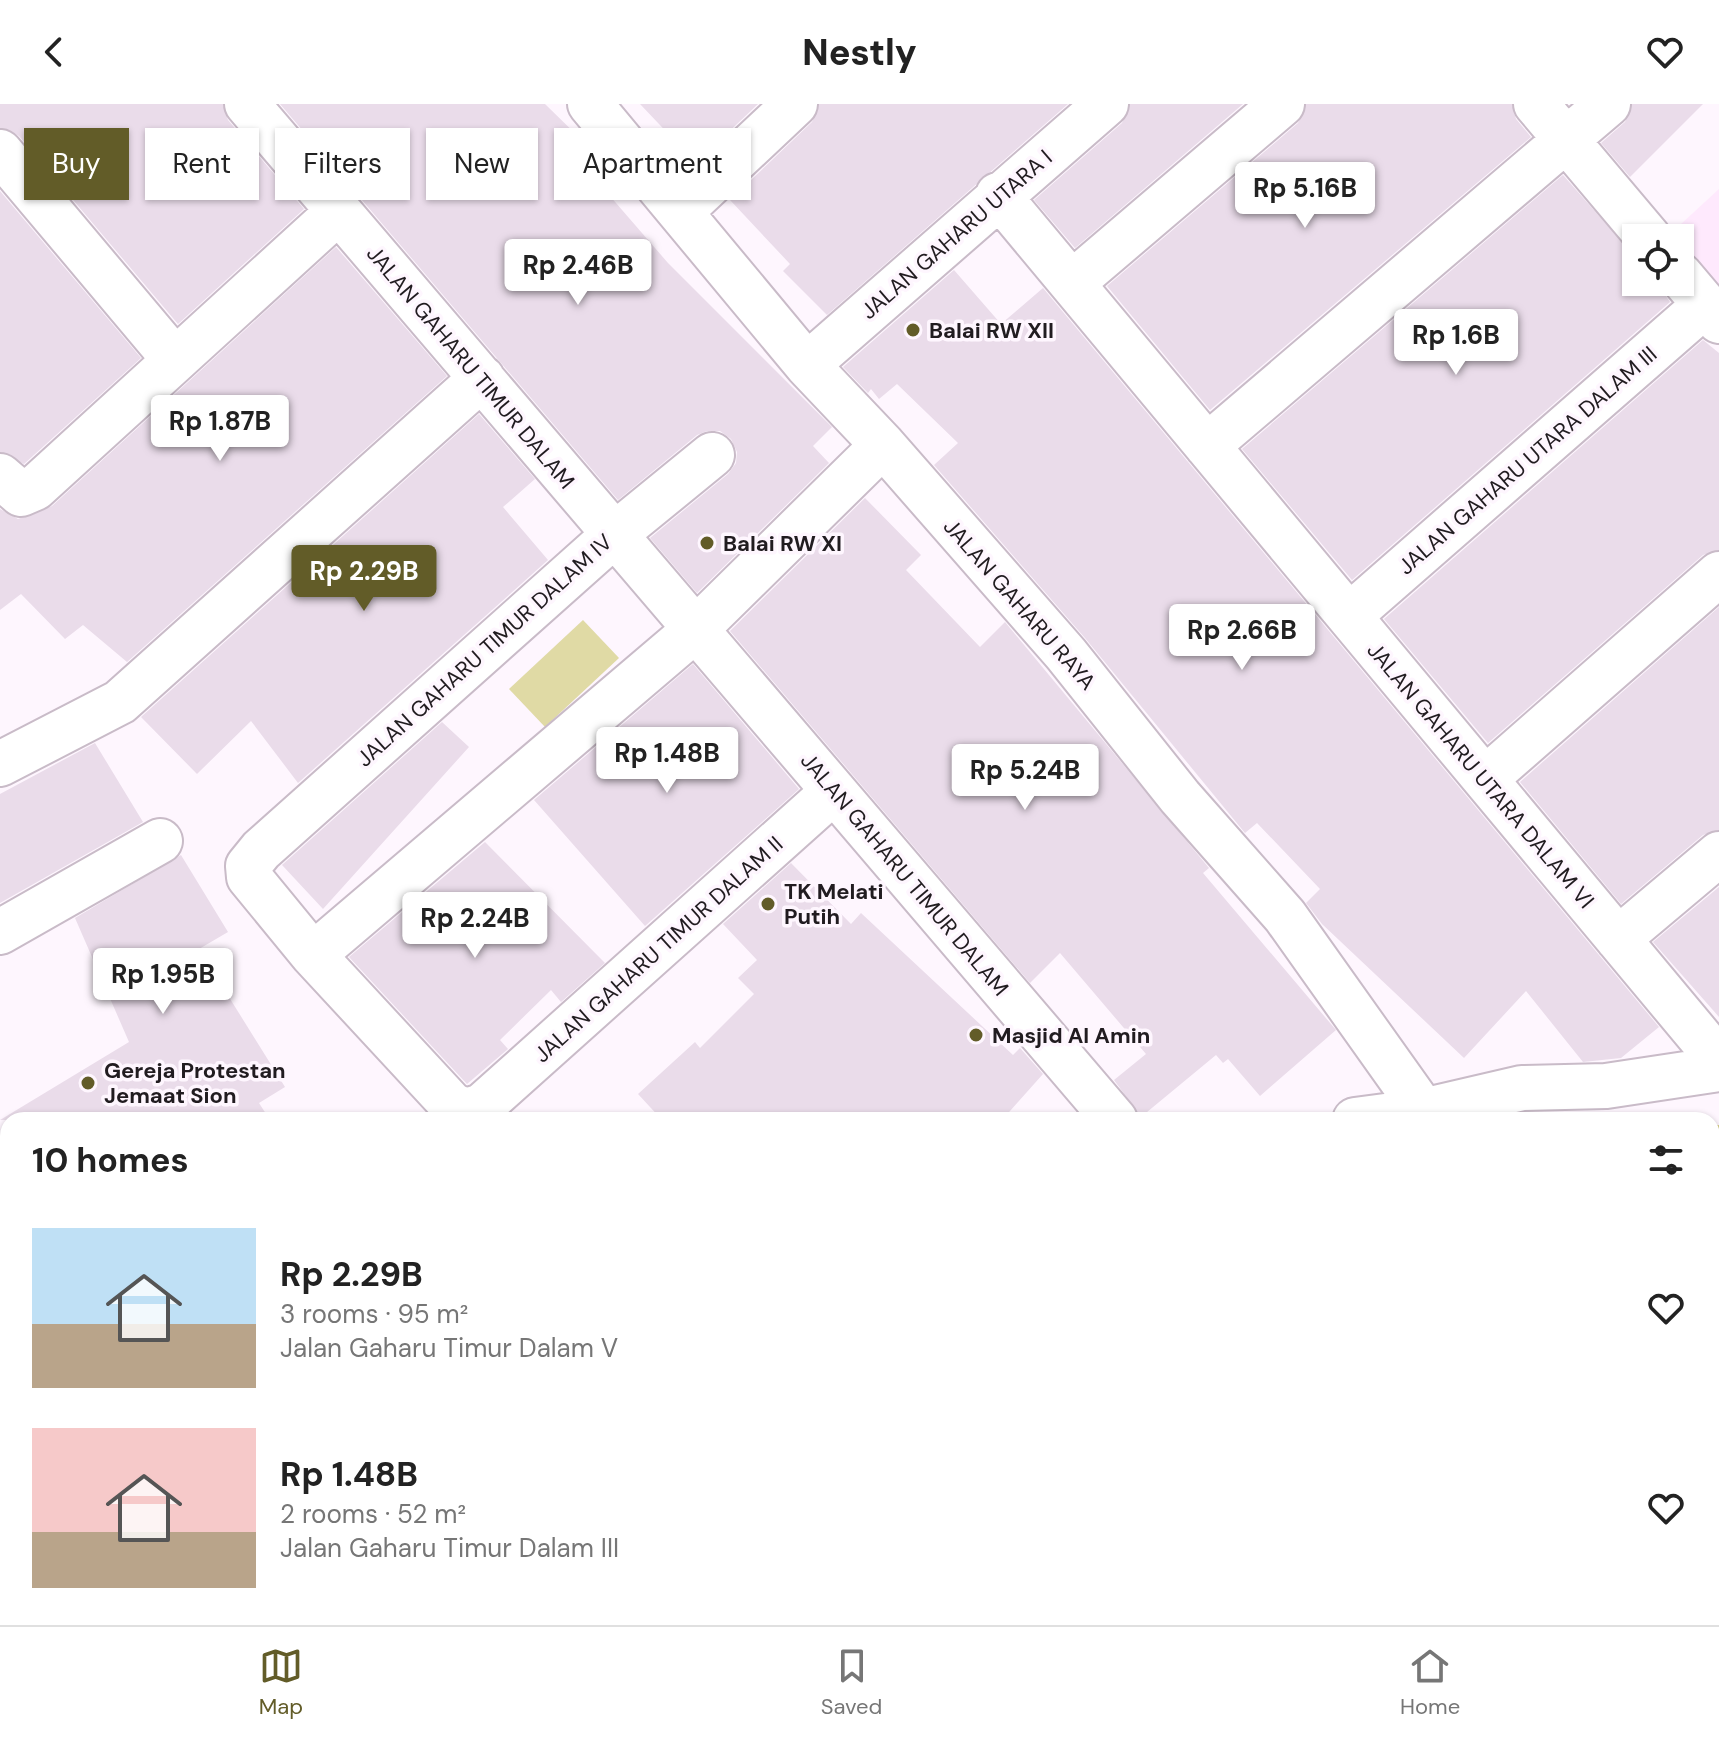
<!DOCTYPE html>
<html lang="en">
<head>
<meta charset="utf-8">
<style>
	:root { --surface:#fff; --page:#f6f6f6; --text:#222; --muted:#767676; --line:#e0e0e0; --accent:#625c28 }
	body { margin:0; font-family:"DM Sans",sans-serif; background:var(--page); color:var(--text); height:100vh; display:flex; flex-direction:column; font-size:30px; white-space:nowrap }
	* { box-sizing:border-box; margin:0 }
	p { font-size:26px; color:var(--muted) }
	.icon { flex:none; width:44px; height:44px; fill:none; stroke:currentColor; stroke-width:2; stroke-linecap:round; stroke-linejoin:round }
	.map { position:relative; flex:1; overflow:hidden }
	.details { position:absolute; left:0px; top:1008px; width:1720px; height:514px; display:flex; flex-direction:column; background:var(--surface); border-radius:24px 24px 0 0; box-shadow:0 2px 6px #0004 }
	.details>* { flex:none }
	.top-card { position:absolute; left:24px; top:24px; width:800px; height:72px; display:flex; gap:16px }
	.tools { position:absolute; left:1622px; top:120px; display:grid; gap:16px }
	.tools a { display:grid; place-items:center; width:72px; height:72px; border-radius:0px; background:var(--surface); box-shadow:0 2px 6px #0004; font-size:40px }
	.price { position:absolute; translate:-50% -68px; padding:0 18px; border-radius:8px; background:#fff; color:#222; font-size:26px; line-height:52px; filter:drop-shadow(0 2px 4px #0008) }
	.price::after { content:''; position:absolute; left:50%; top:48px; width:24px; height:18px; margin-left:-12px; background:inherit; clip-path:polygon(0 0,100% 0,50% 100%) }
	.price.on { background:var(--accent); color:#fff }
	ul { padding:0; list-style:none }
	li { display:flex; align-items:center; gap:24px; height:200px; padding:0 32px }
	li span { display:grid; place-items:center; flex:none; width:224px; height:160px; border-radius:0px; color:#555 }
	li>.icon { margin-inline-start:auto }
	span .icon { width:96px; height:96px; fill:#fffc; stroke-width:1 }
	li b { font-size:34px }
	h2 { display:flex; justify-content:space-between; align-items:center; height:96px; padding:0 32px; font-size:34px }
	.tag { padding:0 28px; border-radius:0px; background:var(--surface); box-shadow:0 2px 6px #0004; font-size:28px; line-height:72px }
	.tag.on { background:var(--accent); color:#fff }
	header { display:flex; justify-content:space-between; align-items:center; height:104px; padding:0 32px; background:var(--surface); font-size:36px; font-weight:800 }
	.tab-bar { display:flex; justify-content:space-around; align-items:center; height:112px; border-top:2px solid var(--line); background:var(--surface); font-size:22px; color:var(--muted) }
	.tab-bar a { display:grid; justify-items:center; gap:4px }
	.tab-bar .on { color:var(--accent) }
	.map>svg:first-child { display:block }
	.built { fill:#fee9fd }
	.green { fill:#e0daa5 }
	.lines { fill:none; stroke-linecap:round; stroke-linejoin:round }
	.stream { stroke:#dad184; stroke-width:14 }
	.building { fill:#eadcea }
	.minor-casing { stroke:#c9bbc8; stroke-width:48 }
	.minor { stroke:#fff; stroke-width:44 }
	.poi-dot { fill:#625c28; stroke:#fef6fe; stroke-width:3 }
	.labels { text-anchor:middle; stroke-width:7; stroke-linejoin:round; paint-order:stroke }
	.street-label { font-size:22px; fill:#211c20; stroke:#fef6fe }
	.poi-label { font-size:22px; font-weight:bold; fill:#211c20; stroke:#fef6fe; text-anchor:start }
</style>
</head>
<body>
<header><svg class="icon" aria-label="back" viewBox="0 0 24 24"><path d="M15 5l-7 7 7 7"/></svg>Nestly<svg class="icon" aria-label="heart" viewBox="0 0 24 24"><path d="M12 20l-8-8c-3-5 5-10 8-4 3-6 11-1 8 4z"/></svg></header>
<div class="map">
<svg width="1719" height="1521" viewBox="0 0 1719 1521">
	<rect width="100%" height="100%" fill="#fef6fe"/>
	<path class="built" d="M1719 85V195L1680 149V134L1667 133Z"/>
	<path class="green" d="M583 516 619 554 545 623 509 585Z"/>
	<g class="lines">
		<path class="stream" d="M1712 1030 1719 1028
			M0 1312 8 1307"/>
	</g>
	<path class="building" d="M0 0H223L228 16 304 105 178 220 19 32 0 24Z
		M280 0H545L588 42 577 54 668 159 832 323 813 342 829 359 697 489 650 434 728 370 736 359 737 348 731 335 720 327H707L697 331 618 396Z
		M640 0H758L696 59Z
		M819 0H1068L827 211 783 167 790 160 730 96 812 18Z
		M1130 0H1243L1075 144 1034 96 1122 19Z
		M1306 0H1512L1516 15 1531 33 1210 306 1107 182 1298 19Z
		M1632 0H1703L1630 73 1601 39 1625 18Z
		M1563 71 1636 154V178H1656L1670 198 1352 476 1242 345Z
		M0 87 141 254 24 360 0 348Z
		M336 143 447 272 127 558 83 521 65 535 21 490 0 506V405L18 415 52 402Z
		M954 166 1001 220 1043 184 1659 923 1621 954 1583 958 1526 887 1464 954 1322 820 1306 799 1320 785 1257 719 1245 729 1085 534 934 361 958 339 897 280 879 295 871 285 868 289 843 263Z
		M1703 236 1719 249V446L1703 451 1488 639 1384 515Z
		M479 310 535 375 503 403 548 456 298 679 251 617 197 670 141 613Z
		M865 394 921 451 906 466 980 543 1005 518 1209 764 1203 769 1336 926 1260 992 1228 955 1223 959 1216 951 1141 1013 1114 976 1146 950 1060 849 1030 879 730 527Z
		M1719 503V726L1703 731 1621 800 1520 678Z
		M693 560 799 685 645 822 534 696Z
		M442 618 469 643 323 805 282 761Z
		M95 639 143 718 0 799V690Z
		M485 738 605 859 561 898 551 886 500 936 508 945 467 980 349 853Z
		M181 751 228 828 199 845 285 983 259 999 270 1016H0L129 938 75 814Z
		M791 759 851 820 861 809 1013 951 1020 944 1043 970 1002 1016H662L638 990 695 938 700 944 754 890 738 874 757 856 723 820Z
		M1719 783V913L1653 838Z"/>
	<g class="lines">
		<defs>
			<path id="minor" d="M247 0 1115 1016
				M590 0 807 261 883 341 1066 550 1180 693 1285 812 1430 1016
				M1536 0 1649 134
				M0 48 175 256
				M998 91 1719 956
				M680 108 795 0
				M1680 171 1719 217
				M1072 179 1282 0
				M807 261 1106 0
				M1207 342 1608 0
				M712 351 614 431 261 746 248 762 249 773 313 851 452 1001 466 1007 482 1002 834 687
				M0 372 21 390 35 384 339 107
				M1349 512 1705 201
				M0 660 120 598 482 274
				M1485 675 1719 470
				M0 828 160 737
				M1618 835 1719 750
				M313 851 696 525 883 341
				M1355 1016 1423 1007 1522 984 1606 982 1719 965
				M1712 1063 1719 1061
				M0 1135 8 1137
				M1712 1341 1719 1348
				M1712 1408 1719 1404
				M205 1514 207 1521
				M433 1514 435 1521
				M654 1514 656 1521
				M886 1514 888 1521
				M1113 1514 1115 1521
				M1334 1514 1336 1521
				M0 1518 8 1508
				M1516 1521 1528 1514"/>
		</defs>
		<use href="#minor" class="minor-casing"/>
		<use href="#minor" class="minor"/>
	</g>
	<g class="poi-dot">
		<circle cx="913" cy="226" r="8"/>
		<circle cx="707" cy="439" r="8"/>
		<circle cx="768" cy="800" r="8"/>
		<circle cx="976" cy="931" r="8"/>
		<circle cx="88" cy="979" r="8"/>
	</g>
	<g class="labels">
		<g class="street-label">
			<text transform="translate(956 130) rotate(-41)" y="8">JALAN GAHARU UTARA I</text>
			<text transform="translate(471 263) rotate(50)" y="8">JALAN GAHARU TIMUR DALAM</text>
			<text transform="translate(1527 356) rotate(-41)" y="8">JALAN GAHARU UTARA DALAM III</text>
			<text transform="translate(1020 500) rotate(49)" y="8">JALAN GAHARU RAYA</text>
			<text transform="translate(484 546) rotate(-42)" y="8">JALAN GAHARU TIMUR DALAM IV</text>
			<text transform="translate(1481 671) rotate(50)" y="8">JALAN GAHARU UTARA DALAM VI</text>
			<text transform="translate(905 770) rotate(50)" y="8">JALAN GAHARU TIMUR DALAM</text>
			<text transform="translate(658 845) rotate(-42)" y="8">JALAN GAHARU TIMUR DALAM II</text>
		</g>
		<g class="poi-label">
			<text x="929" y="234">Balai RW XII</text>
			<text x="723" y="447">Balai RW XI</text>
			<text x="784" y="795">TK Melati<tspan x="784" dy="25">Putih</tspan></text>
			<text x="992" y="939">Masjid Al Amin</text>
			<text x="104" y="974">Gereja Protestan<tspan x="104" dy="25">Jemaat Sion</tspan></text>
		</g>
	</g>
</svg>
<div class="tools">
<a><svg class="icon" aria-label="locate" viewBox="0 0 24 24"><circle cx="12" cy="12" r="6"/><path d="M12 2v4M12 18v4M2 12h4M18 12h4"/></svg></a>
</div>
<b class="price" style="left:1305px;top:126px">Rp 5.16B</b>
<b class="price" style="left:578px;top:203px">Rp 2.46B</b>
<b class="price" style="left:1456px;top:273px">Rp 1.6B</b>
<b class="price" style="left:220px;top:359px">Rp 1.87B</b>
<b class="price on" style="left:364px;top:509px">Rp 2.29B</b>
<b class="price" style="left:1242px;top:568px">Rp 2.66B</b>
<b class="price" style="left:667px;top:691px">Rp 1.48B</b>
<b class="price" style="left:1025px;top:708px">Rp 5.24B</b>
<b class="price" style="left:475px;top:856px">Rp 2.24B</b>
<b class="price" style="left:163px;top:912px">Rp 1.95B</b>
<div class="top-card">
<a class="tag on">Buy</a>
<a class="tag">Rent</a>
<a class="tag">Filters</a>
<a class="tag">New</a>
<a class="tag">Apartment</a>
</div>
<section class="details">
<h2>10 homes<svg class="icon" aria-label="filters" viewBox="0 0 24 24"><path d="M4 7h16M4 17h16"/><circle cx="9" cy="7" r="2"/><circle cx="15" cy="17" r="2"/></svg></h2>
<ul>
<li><span style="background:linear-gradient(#bfe0f5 60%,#b9a48a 0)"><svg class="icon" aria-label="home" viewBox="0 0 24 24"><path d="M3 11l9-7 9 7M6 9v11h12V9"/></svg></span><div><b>Rp 2.29B</b><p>3 rooms · 95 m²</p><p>Jalan Gaharu Timur Dalam V</p></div><svg class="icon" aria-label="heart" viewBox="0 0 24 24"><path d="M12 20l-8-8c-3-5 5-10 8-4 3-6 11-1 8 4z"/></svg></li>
<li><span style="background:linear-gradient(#f6c9c9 65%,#b9a48a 0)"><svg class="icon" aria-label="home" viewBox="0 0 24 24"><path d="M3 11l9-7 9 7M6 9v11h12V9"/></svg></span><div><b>Rp 1.48B</b><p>2 rooms · 52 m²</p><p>Jalan Gaharu Timur Dalam III</p></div><svg class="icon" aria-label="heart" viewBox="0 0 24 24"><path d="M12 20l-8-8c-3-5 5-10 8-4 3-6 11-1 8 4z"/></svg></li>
</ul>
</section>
</div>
<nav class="tab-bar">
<a class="on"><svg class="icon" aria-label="map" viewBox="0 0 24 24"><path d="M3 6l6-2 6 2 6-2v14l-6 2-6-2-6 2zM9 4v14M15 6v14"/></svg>Map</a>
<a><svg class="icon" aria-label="saved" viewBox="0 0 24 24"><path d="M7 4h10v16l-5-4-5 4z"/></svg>Saved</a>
<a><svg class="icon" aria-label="home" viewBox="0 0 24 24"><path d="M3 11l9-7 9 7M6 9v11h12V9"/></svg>Home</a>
</nav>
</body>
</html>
